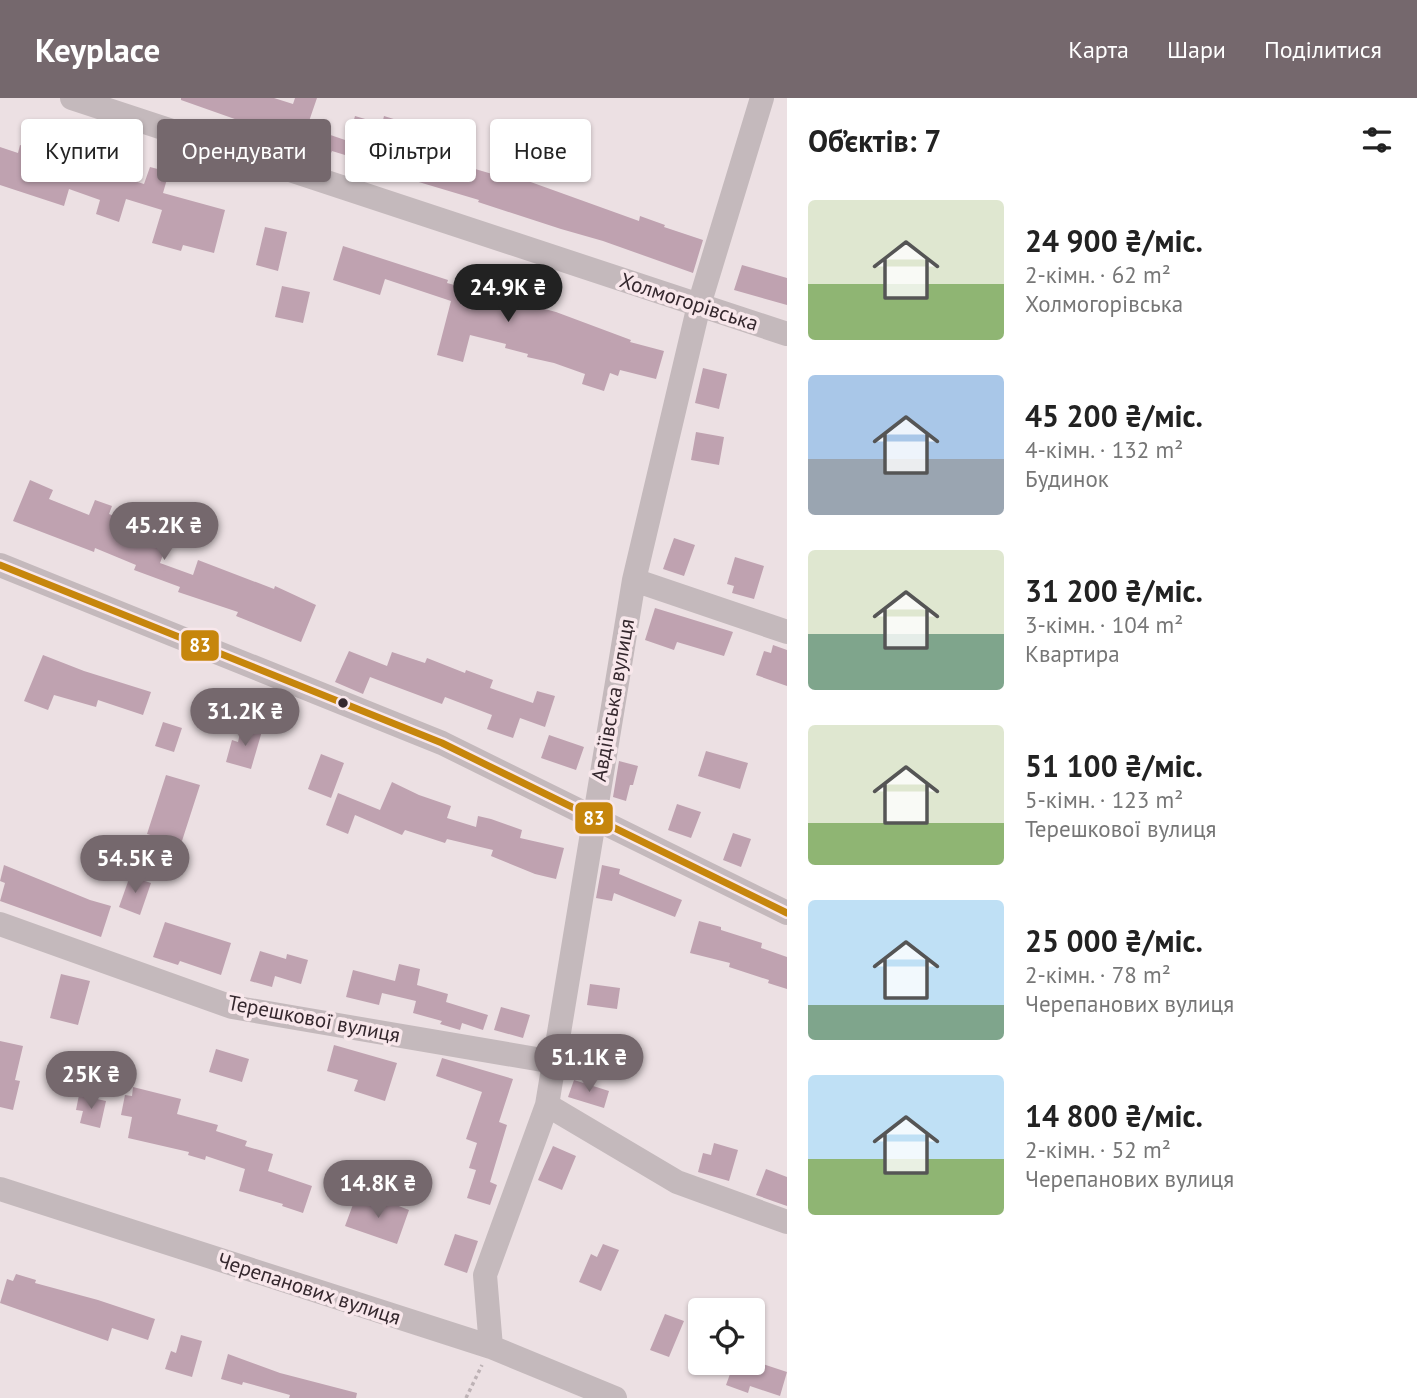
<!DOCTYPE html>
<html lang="uk">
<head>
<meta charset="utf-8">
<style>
	:root { --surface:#fff; --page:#f2f2f2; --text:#222; --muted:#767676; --accent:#75686d }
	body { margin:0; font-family:"PT Sans",sans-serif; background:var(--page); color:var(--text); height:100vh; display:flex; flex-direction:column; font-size:26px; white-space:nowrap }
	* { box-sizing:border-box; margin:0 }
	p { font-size:23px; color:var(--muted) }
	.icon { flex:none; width:38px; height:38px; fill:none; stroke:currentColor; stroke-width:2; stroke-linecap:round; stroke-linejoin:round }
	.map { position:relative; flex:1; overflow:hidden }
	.details { display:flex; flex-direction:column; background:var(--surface); width:630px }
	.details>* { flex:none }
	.top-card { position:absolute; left:21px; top:21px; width:660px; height:63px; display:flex; gap:14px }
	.buttons { position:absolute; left:688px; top:1200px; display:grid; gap:14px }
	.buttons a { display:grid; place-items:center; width:77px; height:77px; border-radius:7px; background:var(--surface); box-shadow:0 2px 5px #0004; font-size:35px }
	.price { position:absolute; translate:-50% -60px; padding:0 16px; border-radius:24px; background:var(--accent); color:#fff; font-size:23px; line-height:46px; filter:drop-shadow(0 2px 4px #0008) }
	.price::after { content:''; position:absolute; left:50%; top:42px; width:21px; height:16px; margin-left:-10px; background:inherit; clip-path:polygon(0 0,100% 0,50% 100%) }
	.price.active { background:#222; color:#fff }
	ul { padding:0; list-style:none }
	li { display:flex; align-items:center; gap:21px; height:175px; padding:0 21px }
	li span { display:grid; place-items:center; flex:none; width:196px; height:140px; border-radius:7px; color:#555 }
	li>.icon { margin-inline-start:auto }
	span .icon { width:84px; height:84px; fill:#fffc; stroke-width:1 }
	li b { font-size:30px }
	h2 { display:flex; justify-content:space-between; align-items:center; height:84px; padding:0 21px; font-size:30px }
	.pill { padding:0 24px; border-radius:7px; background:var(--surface); box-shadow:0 2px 5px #0004; font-size:24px; line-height:63px }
	.pill.active { background:var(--accent); color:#fff }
	header { display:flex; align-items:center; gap:42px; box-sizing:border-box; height:98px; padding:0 35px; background:var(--accent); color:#fff }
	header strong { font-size:33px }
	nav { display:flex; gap:38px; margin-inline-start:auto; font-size:24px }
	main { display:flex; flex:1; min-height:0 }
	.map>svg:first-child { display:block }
	.building { fill:#bfa2b0 }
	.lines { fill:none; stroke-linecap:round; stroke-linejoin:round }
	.path { stroke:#bdb2b5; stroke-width:3.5; stroke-dasharray:3.5 3.5; stroke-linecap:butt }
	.minor { stroke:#c4b9bc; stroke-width:24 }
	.bus-1-casing { stroke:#f8e7eb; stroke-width:12 }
	.bus-1 { stroke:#c6860c; stroke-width:7 }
	.bus-dot { fill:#35282e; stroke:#f8e7eb; stroke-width:2.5 }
	.labels { text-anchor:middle; stroke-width:7; stroke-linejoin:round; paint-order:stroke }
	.street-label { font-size:21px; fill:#35282e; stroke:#f8e7eb }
	.line-badge { stroke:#f8e7eb; stroke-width:2.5 }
	.badge-label { font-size:19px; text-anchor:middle; font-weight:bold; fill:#fff }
</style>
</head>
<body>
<header>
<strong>Keyplace</strong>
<nav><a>Карта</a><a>Шари</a><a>Поділитися</a></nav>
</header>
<main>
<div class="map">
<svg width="787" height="1300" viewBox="0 0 787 1300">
	<rect width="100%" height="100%" fill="#ece0e3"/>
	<path class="building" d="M181 0H274L293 6 295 0H317L307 29 348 43 355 18 382 26 384 18 400 23 399 26 445 41 442 50 468 58 465 68 513 82 514 78 639 123 640 118 665 127 664 129 703 142 693 175 603 143 561 131 478 104 479 102 412 82 413 78 332 53 330 57 310 50 311 48 181 2Z
		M20 47 144 86 150 69 169 74 163 95 225 112 214 155 183 147 181 153 152 145 162 112 126 101 119 124 96 116 100 102 69 91 64 108 0 87V49L18 55Z
		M265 129 287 134 278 173 256 167Z
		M343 148 448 182 447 185 556 214 631 242 630 244 664 253 656 281 620 272 618 278 610 275 604 293 582 286 585 276 554 265 527 259 528 256 505 250 506 246 470 237 463 264 437 257 451 203 385 181 380 197 333 182Z
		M742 167 787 180V207L734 192Z
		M282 188 310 194 303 225 275 219Z
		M703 270 727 276 719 311 695 305Z
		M696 334 724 339 719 367 691 362Z
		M30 382 53 392 49 401 89 417 95 402 112 408 109 416 140 428 137 435 167 446 160 465 193 477 198 462 274 491 275 488 316 507 301 544 236 518 238 514 178 494 180 489 134 472 136 467 95 450 94 454 13 423Z
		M674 440 695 447 684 478 663 471Z
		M735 459 764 468 754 501 732 495 734 488 727 486Z
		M655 510 733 534 724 558 677 544 674 552 645 542Z
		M773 547 787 552V588L756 577 764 553 771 555Z
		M349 553 387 568 392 554 425 565 427 560 465 575 466 572 493 582 490 590 533 605 537 593 555 598 545 629 520 620 513 640 487 631 492 617 445 599 442 606 370 579 363 596 335 584Z
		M43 557 84 573 151 594 143 617 98 602 96 609 54 597 48 612 24 603Z
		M163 624 182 630 174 654 155 648Z
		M242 627 262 633 251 671 226 664 232 642 238 644Z
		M549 637 584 649 576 672 541 660Z
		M706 653 748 665 740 691 698 678Z
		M321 656 344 665 331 700 308 691Z
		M619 663 638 668 633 687H630L626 703 613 699Z
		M166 677 200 687 181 746 147 736Z
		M392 684 419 697 451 708 447 720 476 729 478 718 491 721 522 732 520 740 564 750 556 781 535 776 491 758 493 752 447 741 445 745 405 732 402 737 355 717 348 736 326 727 338 695 380 712Z
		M677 706 701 714 691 740 668 732Z
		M733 735 751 741 741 769 723 762Z
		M4 767 90 802 111 808 101 839 0 803 5 785 0 783Z
		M602 767 620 771 619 776 682 802 675 819 614 795 612 803 596 800Z
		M130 778 151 785 140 817 119 809Z
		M699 823 721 829V832L762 845 761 850 787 859V891L768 885 769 882 729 869 730 865 690 855Z
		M165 824 231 845 221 877 180 863 178 867 153 859Z
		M260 853 286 861 287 856 308 862 301 886 275 878 272 889 250 883Z
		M399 866 420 871 417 887 448 896 446 904 488 917 483 932 462 925 460 932 440 926 442 923 413 915 416 903 382 895 379 907 346 899 353 872 395 883Z
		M61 876 90 883 78 927 50 920Z
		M590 886 620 890 617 911 587 907Z
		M501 909 530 917 523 940 494 932Z
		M574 937 592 942 584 971 569 967Z
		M0 943 23 948 15 982 20 983 13 1012 0 1009Z
		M334 947 397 965 385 1003 354 993 358 982 327 973Z
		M216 951 249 961 242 984 209 974Z
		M442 960 513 981 499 1024 507 1027 490 1084 497 1087 490 1107 467 1100 476 1072 469 1070 477 1045 466 1041 482 994 436 978Z
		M574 982 609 993 604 1010 568 999Z
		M133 989 181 1001 177 1016 218 1027 216 1033 247 1043 245 1048 273 1056 268 1073 312 1088 303 1115 282 1108 283 1106 239 1093 245 1071 206 1058 205 1062 188 1057 189 1054 128 1040 132 1019 121 1017 125 997 132 998Z
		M79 997 106 1003 100 1030 80 1025 83 1013 76 1012Z
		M714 1045 738 1052 729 1083 698 1074 703 1055 711 1057Z
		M553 1048 576 1058 562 1092 538 1082Z
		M766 1071 787 1079V1108L756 1097Z
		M355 1101 383 1112 386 1103 409 1112 397 1146 345 1128Z
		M455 1136 478 1143 467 1175 444 1167Z
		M603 1146 619 1152 601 1193 579 1184 591 1156 597 1159Z
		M16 1176 36 1182 35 1185 98 1202 155 1221 148 1242 112 1230 108 1243 0 1205 7 1181 13 1183Z
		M665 1216 684 1223 669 1259 650 1252Z
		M181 1237 202 1243 192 1279 165 1271 171 1253 176 1255Z
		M228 1256 280 1275 357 1295 356 1300H289L290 1297 243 1284 242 1287 221 1281Z
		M734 1265H760L787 1274 780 1298 750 1288 748 1295 726 1287Z"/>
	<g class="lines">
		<path class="path" d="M466 1300 482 1267"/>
		<path class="minor" d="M72 0 787 236
			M0 467 442 645 787 815
			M634 482 787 534
			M0 826 232 909 554 964
			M547 1007 677 1084 787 1124
			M0 1091 491 1249 615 1300
			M491 1249 485 1177 547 1007 634 482 699 207 762 0"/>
		<defs>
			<path id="bus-1" d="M0 467 442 645 787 815"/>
		</defs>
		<use href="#bus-1" class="bus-1-casing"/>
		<use href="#bus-1" class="bus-1"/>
	</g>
	<circle class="bus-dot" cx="343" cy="605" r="6"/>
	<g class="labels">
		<g class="street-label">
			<text transform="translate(689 204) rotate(18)" y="7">Холмогорівська</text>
			<text transform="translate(613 602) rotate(-80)" y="7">Авдіївська вулиця</text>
			<text transform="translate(314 921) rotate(11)" y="7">Терешкової вулиця</text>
			<text transform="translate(309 1191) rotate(18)" y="7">Черепанових вулиця</text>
		</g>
	</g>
	<g class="line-badge">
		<rect x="180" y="531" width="40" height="33" rx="7" fill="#c6860c"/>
		<rect x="574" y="703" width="40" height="34" rx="7" fill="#c6860c"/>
	</g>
	<g class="badge-label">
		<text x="200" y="554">83</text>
		<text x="594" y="727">83</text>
	</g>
</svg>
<div class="buttons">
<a><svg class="icon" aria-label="locate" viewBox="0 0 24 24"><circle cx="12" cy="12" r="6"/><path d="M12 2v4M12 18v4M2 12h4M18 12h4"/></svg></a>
</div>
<b class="price active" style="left:508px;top:226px">24.9K ₴</b>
<b class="price" style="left:164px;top:464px">45.2K ₴</b>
<b class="price" style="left:245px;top:650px">31.2K ₴</b>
<b class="price" style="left:135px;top:797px">54.5K ₴</b>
<b class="price" style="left:589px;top:996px">51.1K ₴</b>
<b class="price" style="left:91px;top:1013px">25K ₴</b>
<b class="price" style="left:378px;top:1122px">14.8K ₴</b>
<div class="top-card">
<a class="pill">Купити</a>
<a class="pill active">Орендувати</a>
<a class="pill">Фільтри</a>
<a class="pill">Нове</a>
</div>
</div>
<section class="details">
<h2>Об’єктів: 7<svg class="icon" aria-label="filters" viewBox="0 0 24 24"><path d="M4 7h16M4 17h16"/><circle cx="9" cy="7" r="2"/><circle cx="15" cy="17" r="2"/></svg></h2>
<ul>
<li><span style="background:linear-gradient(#dfe7d0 60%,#8fb573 0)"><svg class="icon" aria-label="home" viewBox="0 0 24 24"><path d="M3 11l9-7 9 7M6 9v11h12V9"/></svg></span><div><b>24 900 ₴/міс.</b><p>2-кімн. · 62 m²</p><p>Холмогорівська</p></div></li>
<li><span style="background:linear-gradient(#a9c7e8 60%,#9aa5b1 0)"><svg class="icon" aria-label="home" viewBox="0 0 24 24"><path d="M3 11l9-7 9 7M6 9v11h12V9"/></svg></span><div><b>45 200 ₴/міс.</b><p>4-кімн. · 132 m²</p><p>Будинок</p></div></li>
<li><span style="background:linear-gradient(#dfe7d0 60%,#7fa58c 0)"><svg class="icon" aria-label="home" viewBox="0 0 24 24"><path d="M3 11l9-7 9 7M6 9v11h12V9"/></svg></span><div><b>31 200 ₴/міс.</b><p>3-кімн. · 104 m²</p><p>Квартира</p></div></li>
<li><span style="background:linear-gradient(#dfe7d0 70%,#8fb573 0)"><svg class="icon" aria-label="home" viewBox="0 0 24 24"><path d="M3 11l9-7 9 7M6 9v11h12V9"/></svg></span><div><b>51 100 ₴/міс.</b><p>5-кімн. · 123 m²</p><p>Терешкової вулиця</p></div></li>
<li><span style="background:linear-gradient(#bfe0f5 75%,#7fa58c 0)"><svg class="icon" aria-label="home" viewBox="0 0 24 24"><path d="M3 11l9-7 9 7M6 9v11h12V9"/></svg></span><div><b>25 000 ₴/міс.</b><p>2-кімн. · 78 m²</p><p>Черепанових вулиця</p></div></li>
<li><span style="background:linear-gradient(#bfe0f5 60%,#8fb573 0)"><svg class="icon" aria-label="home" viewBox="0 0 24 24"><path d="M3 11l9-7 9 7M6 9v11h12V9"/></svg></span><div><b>14 800 ₴/міс.</b><p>2-кімн. · 52 m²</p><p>Черепанових вулиця</p></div></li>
</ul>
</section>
</main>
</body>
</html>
